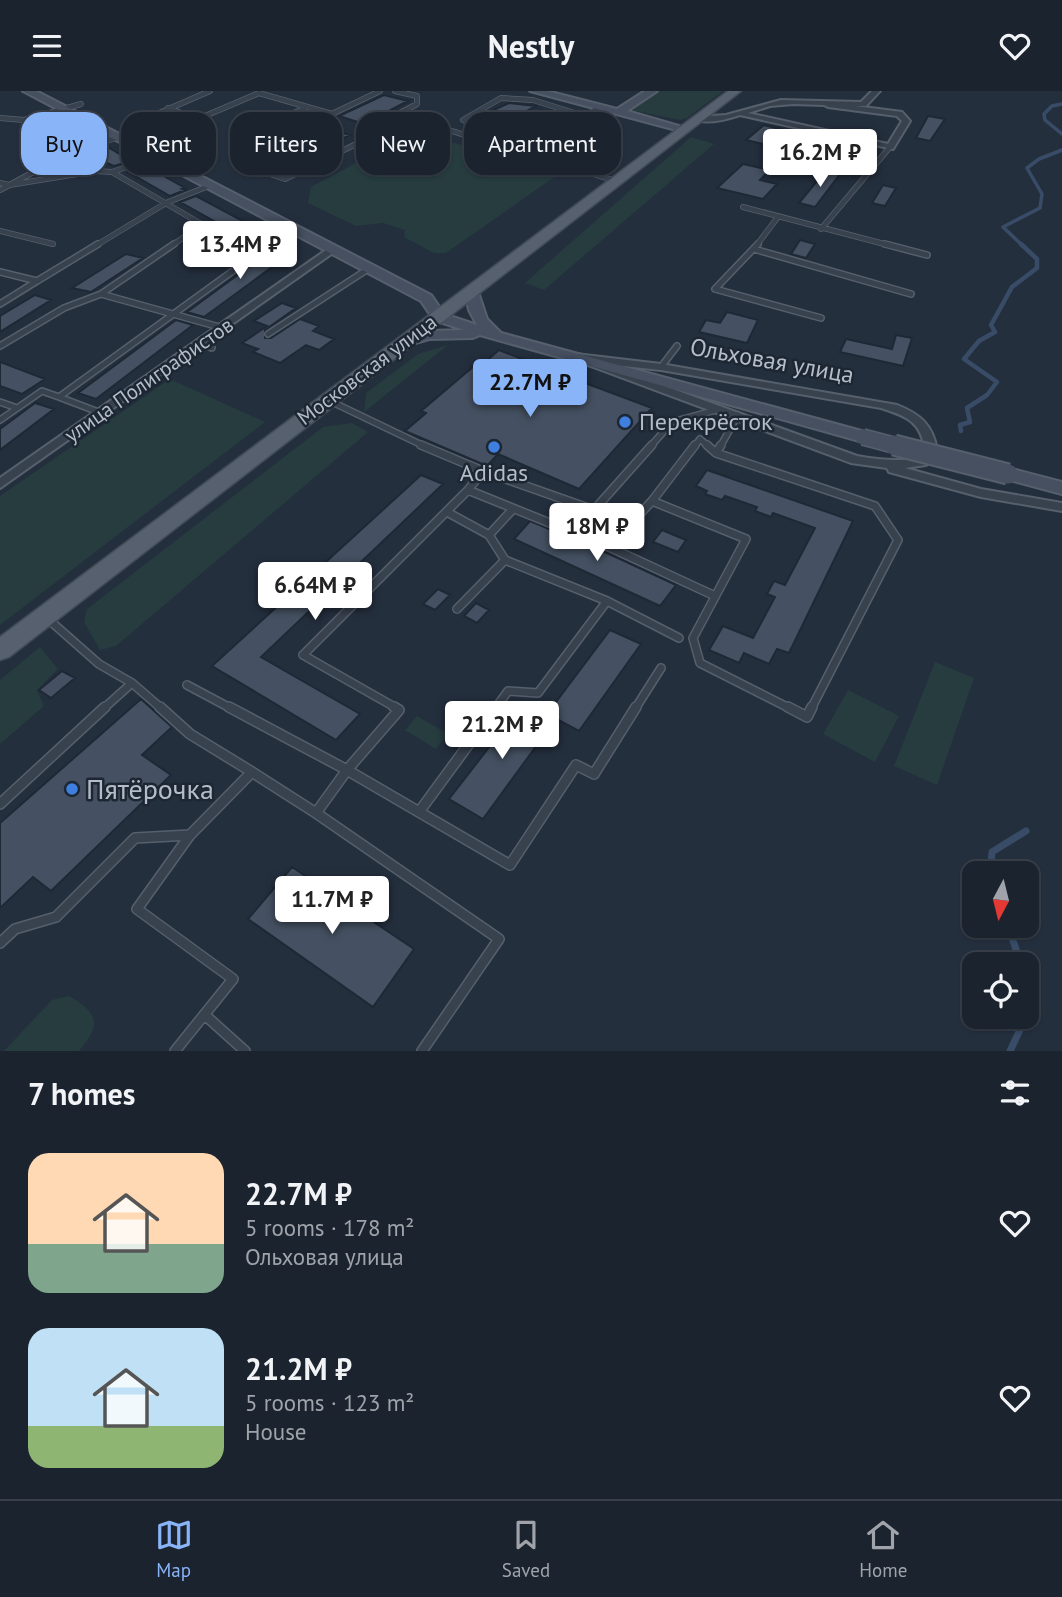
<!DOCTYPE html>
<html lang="en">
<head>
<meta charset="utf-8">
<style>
	:root { --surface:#1b232e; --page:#282f3a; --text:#f1f3f6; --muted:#a0a4aa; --line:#39404a; --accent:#8ab4f8 }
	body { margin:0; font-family:"PT Sans",sans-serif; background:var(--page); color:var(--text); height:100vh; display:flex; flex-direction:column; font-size:26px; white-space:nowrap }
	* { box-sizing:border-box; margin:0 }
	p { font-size:23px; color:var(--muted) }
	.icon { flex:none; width:38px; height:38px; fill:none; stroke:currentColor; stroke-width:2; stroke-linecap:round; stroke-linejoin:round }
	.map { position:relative; height:960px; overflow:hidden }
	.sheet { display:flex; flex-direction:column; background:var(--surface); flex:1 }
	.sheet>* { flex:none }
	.top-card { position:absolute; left:21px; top:21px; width:700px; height:63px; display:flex; gap:14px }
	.needle { width:46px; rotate:187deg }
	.fabs { position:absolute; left:962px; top:770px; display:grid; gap:14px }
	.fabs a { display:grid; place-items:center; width:77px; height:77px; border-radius:14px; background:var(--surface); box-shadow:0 2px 5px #0004,0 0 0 2px var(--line); font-size:35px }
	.price { position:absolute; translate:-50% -60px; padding:0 16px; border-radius:7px; background:#fff; color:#222; font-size:23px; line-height:46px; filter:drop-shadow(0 2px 4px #0008) }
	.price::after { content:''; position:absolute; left:50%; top:42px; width:21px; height:16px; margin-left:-10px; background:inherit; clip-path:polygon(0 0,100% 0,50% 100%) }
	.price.on { background:var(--accent); color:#111 }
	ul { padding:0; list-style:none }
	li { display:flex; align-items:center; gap:21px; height:175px; padding:0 28px }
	li span { display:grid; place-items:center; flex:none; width:196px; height:140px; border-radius:21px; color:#555 }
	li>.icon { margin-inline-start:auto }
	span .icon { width:84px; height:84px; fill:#fffc; stroke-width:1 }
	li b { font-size:30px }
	h2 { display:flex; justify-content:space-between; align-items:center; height:84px; padding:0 28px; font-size:30px }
	.tag { padding:0 24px; border-radius:21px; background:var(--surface); box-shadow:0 2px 5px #0004,0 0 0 2px var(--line); font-size:24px; line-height:63px }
	.tag.on { background:var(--accent); color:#111 }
	header { display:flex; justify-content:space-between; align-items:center; height:91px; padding:0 28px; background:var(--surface); font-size:32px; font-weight:700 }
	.menu { display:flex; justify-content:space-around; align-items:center; height:98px; border-top:2px solid var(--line); background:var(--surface); font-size:19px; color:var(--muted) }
	.menu a { display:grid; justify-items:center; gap:4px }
	.menu .on { color:var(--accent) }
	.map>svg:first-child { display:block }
	.green { fill:#263c3f }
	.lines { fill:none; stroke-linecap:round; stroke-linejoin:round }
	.stream-far2 { stroke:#394c67; stroke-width:3.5 }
	.stream-far1 { stroke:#394c67; stroke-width:4.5 }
	.stream { stroke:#394c67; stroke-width:7 }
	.building { fill:#455162; stroke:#1f2835; stroke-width:2 }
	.lane-far3-casing { stroke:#565f6c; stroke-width:6 }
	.lane-far2-casing { stroke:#565f6c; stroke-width:8 }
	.lane-far1-casing { stroke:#565f6c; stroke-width:10 }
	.lane-casing { stroke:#565f6c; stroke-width:12 }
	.street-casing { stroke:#565f6c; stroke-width:4 }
	.secondary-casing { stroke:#565f6c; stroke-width:4 }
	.primary-casing { stroke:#414a57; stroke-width:3 }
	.lane-far3 { stroke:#38414e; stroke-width:4.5 }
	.lane-far2 { stroke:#38414e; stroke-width:5 }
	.lane-far1 { stroke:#38414e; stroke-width:7 }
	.lane { stroke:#38414e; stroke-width:9 }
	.street { fill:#38414e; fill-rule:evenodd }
	.secondary { fill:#465061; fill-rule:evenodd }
	.primary { fill:#56606e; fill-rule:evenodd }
	.secondary-bridge-far1-casing { stroke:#565f6c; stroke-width:18; stroke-linecap:butt }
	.secondary-bridge-casing { stroke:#565f6c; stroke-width:23; stroke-linecap:butt }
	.secondary-bridge-far1 { stroke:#465061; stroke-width:15 }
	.secondary-bridge { stroke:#465061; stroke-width:19 }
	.shop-dot { fill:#3f7fe0; stroke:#1d2633; stroke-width:2.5 }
	.labels { text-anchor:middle; stroke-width:5; stroke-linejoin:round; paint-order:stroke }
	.far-street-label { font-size:21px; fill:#b4bcc9; stroke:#1d2633 }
	.street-label { font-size:24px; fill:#b4bcc9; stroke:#1d2633 }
	.poi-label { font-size:24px; fill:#b4bcc9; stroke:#1d2633; text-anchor:start }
	.near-poi-label { font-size:28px; fill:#b4bcc9; stroke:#1d2633; text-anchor:start }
</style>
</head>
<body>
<header><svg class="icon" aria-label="menu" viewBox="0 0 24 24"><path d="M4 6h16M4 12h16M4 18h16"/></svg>Nestly<svg class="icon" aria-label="heart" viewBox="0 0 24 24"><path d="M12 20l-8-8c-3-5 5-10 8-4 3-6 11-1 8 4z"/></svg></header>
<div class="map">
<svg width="1062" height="960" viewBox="0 0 1062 960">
	<rect width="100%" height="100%" fill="#242f3e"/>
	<path class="green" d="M657 0H723L687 27 680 29 631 19Z
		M414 41 469 56 477 52 563 80 446 162H434L404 146 405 139 383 132 356 135 308 112 311 96Z
		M691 46 714 53 544 199 525 192Z
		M448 254 364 321 366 302 418 263Z
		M170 288 265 331 0 534V405Z
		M352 332 368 341 116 555 100 559 84 531 87 518 323 336Z
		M40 556 58 578 37 599 44 615 0 653V589Z
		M935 571 974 587 937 694 894 675Z
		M848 599 899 625 875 671 823 643Z
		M417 625 448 643 436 658 405 639Z
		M69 905C100 923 101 934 79 960H4L52 909Z"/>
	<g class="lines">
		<path class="stream-far2" d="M1062 13 1052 15 1044 23 1045 29 1062 43
			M1023 155 1003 136 1040 117 1042 103 1027 77 1039 68 1062 59"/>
		<path class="stream-far1" d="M961 340 960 334 970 331 967 317 987 304 997 291 964 268 979 250 995 241 991 234 1012 196 1037 177V168L1021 153"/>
		<path class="stream" d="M990 782 992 761 1026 740
			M1008 835 1021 873
			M1027 891 1033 909 1027 922
			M1010 960 1026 926"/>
	</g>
	<path class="building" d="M384 4 408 10 364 33 339 25Z
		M509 12 536 15 505 32 480 25Z
		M928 25 945 28 930 50 916 47Z
		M534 32 557 33 574 40 538 46 531 43Z
		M764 34 792 41 776 56 746 49Z
		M329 38 350 44 277 80 256 73Z
		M106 55 131 70 114 75 107 72 99 74 82 63Z
		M743 73 770 79 760 89 777 93 763 108 717 97Z
		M146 75 185 97 182 98 185 99 170 105 128 81Z
		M826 79 840 83 815 116 799 112Z
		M883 94 896 97 885 115 872 112Z
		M196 105 267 143 250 150 180 111Z
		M800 149 815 153 806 167 791 163Z
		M277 155 294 160 204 226 187 221Z
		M126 163 143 167 91 201 72 197Z
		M35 204 51 209 0 241V225Z
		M282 212 296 217 265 239V247H271L300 228 319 235 313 240 334 248 319 259 306 254 280 272 253 261 258 258 242 252 267 235 254 230Z
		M727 221 758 229 747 252 699 241 706 229 720 232Z
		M176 229 193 234 96 308 78 302Z
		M896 244 912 247 903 275 840 261 846 248 892 258Z
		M499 259 545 277 652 317 579 398 498 363 487 375 405 340 426 322 421 320 474 275 478 277Z
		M0 271 45 288 22 303 0 295Z
		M35 312 54 318 0 359V338Z
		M707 379 853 430 789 562 777 558 769 573 744 562 739 572 709 559 723 535 753 547 775 506 767 503 774 490 785 494 815 437 773 422 771 426 755 420 757 416 725 405 722 409 705 403 707 400 696 395Z
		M421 384 443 393 261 566 360 623 336 649 212 575Z
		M530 430 607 462 676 494 660 515 514 448Z
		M662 439 686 449 678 461 653 451Z
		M438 498 450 504 435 519 423 513Z
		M476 512 489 519 477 532 464 525Z
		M610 539 641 553 579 640 547 623Z
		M62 580 75 587 51 607 39 599Z
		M141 608 172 636 142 664 171 684 51 800 33 786 0 817V732Z
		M524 611 556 628 483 728 449 708Z
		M292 776 414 858 373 916 248 828Z"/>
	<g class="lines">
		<defs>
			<path id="lane-far3" d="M380 0 332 23 327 32 243 74 285 88 409 27 616 90
				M395 0 417 5V13L398 23 408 26
				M168 17 198 28 259 2 332 23
				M584 25 533 9 501 7 463 29C506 45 536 61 581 43L575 31 600 16
				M0 27 24 29 75 60
				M24 29 81 13
				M268 34 307 16
				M129 35 210 0
				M67 63 96 80 112 81
				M156 66 112 81 239 155
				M0 92 9 94 96 80
				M0 99 67 63 119 46
				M743 116 892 155
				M821 138 890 56
				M0 140 53 153
				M95 155 166 112 211 94
				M171 155 203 133
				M268 155 292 137
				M756 155 778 126"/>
			<path id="lane-far2" d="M174 153 101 203 223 237
				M236 153 253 163
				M758 153 715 198 821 227
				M885 153 927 164
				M754 158 911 203
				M0 181 37 190 98 153
				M0 213 37 190
				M268 243 368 178
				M201 253 212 257
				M0 255 64 217 101 203
				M661 276 677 255
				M59 306 101 322
				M330 310 426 356
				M0 311 17 317
				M0 329 42 300 59 306 270 153
				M650 356 672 331 720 318
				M694 356 700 348 709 356
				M720 356 738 324"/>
			<path id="lane-far1" d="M707 354 716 362
				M721 354 716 362 875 415 898 449 811 618
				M483 380 594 419 652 354
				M468 399 609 456 652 410 695 354
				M652 410 746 448 693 547 700 572 791 618
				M513 418 489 444 505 469 607 510
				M447 421 489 444
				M609 456 715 505
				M457 518 505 469
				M48 528 99 573 132 592 162 618
				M187 594 232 618
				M103 618 132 592
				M398 618 303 564 468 399 483 380 421 354
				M495 618 508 600 538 602 607 510 679 547
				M635 618 661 577"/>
			<path id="lane" d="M160 616 190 643 252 681 190 744 137 818 233 888 175 960
				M229 616 347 679 510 774 576 674 594 683 636 616
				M788 616 807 626 812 616
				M252 681 316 722 347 679 399 619 394 616
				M0 713 105 616
				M419 721 496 616
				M316 722 499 848 422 960
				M0 852 15 838 56 826 135 747 190 744
				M206 925 245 960"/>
			<path id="street" d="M872 0H880L866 15H855L902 21 910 30 893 58 740 24C725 29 706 34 692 28L696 26 726 24 781 9 861 11ZM793 13 824 14 828 16 897 25 902 30 888 53 748 22 770 15Z
				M329 157 337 159 0 397V387Z
				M576 263 661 273 897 314C920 323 933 334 937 359L926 374 905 377 981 398 1062 412V420L981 406 889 381 887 377 851 372 572 268V264ZM604 273 661 279 881 317C906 325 921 330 925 359L918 368C898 370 878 369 857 365Z"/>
			<path id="secondary" d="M23 0H36L431 204 444 223 477 234 469 219 465 201 467 198H477L487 228 501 242 869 342 871 346 863 351 480 244 473 247 429 248 405 255 400 254 398 251 400 248 428 240 464 239 434 229 421 210Z
				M530 0H547L617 18 645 0H657L627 20 689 38 684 41Z
				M1008 377 1062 391V403L1002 387 999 383Z"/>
			<path id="primary" d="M728 0H741L9 566 0 569V546Z"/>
		</defs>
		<use href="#lane-far3" class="lane-far3-casing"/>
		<use href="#lane-far2" class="lane-far2-casing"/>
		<use href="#lane-far1" class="lane-far1-casing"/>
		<use href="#lane" class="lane-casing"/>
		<use href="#street" class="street-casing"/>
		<use href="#secondary" class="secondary-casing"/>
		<use href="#primary" class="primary-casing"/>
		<use href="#lane-far3" class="lane-far3"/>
		<use href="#lane-far2" class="lane-far2"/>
		<use href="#lane-far1" class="lane-far1"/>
		<use href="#lane" class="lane"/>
		<use href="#street" class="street"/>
		<use href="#secondary" class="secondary"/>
		<use href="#primary" class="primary"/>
		<defs>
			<path id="secondary-bridge-far1" d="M863 346 901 356"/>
			<path id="secondary-bridge" d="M894 354 1008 383"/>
		</defs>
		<use href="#secondary-bridge-far1" class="secondary-bridge-far1-casing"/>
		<use href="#secondary-bridge" class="secondary-bridge-casing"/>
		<use href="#secondary-bridge-far1" class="secondary-bridge-far1"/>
		<use href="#secondary-bridge" class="secondary-bridge"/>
	</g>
	<g class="shop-dot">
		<circle cx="625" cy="331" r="7"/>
		<circle cx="494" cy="356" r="7"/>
		<circle cx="72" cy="698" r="7"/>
	</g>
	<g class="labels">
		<g class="far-street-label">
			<text transform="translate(367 279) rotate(-37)" y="7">Московская улица</text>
			<text transform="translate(149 289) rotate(-35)" y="7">улица Полиграфистов</text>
		</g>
		<g class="street-label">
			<text transform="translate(772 270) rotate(10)" y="8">Ольховая улица</text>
		</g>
		<g class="poi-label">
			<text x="639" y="339">Перекрёсток</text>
			<text x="494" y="390" text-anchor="middle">Adidas</text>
		</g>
		<g class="near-poi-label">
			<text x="86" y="708">Пятёрочка</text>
		</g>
	</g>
</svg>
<div class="fabs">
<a><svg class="needle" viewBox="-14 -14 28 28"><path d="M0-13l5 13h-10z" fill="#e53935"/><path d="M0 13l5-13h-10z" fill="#a0a4aa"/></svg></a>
<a><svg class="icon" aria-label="locate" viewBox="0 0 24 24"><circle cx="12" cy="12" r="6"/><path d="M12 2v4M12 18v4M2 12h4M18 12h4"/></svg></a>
</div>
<b class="price" style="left:820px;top:98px">16.2M ₽</b>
<b class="price" style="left:240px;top:190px">13.4M ₽</b>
<b class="price on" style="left:530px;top:328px">22.7M ₽</b>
<b class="price" style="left:597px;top:472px">18M ₽</b>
<b class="price" style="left:315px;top:531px">6.64M ₽</b>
<b class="price" style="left:502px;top:670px">21.2M ₽</b>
<b class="price" style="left:332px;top:845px">11.7M ₽</b>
<div class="top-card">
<a class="tag on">Buy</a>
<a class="tag">Rent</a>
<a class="tag">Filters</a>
<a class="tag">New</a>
<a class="tag">Apartment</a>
</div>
</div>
<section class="sheet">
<h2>7 homes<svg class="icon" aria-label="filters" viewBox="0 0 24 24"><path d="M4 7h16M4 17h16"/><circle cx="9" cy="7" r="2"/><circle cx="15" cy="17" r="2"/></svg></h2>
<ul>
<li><span style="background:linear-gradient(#ffd9b3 65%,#7fa58c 0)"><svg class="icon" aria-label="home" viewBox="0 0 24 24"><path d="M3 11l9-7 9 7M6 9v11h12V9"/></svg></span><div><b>22.7M ₽</b><p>5 rooms · 178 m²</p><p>Ольховая улица</p></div><svg class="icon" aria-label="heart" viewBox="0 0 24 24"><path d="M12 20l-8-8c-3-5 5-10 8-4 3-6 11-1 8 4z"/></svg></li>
<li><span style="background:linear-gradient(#bfe0f5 70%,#8fb573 0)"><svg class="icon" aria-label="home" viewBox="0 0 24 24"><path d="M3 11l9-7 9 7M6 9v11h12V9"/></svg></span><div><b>21.2M ₽</b><p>5 rooms · 123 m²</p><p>House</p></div><svg class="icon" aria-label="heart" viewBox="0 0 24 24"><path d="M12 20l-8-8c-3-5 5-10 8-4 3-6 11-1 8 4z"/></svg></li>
</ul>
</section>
<nav class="menu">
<a class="on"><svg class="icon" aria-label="map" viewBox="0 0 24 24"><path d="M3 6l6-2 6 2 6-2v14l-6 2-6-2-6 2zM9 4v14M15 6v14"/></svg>Map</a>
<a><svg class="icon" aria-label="saved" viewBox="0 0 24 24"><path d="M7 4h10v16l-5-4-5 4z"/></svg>Saved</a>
<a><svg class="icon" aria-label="home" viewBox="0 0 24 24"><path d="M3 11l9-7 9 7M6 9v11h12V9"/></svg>Home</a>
</nav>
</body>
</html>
